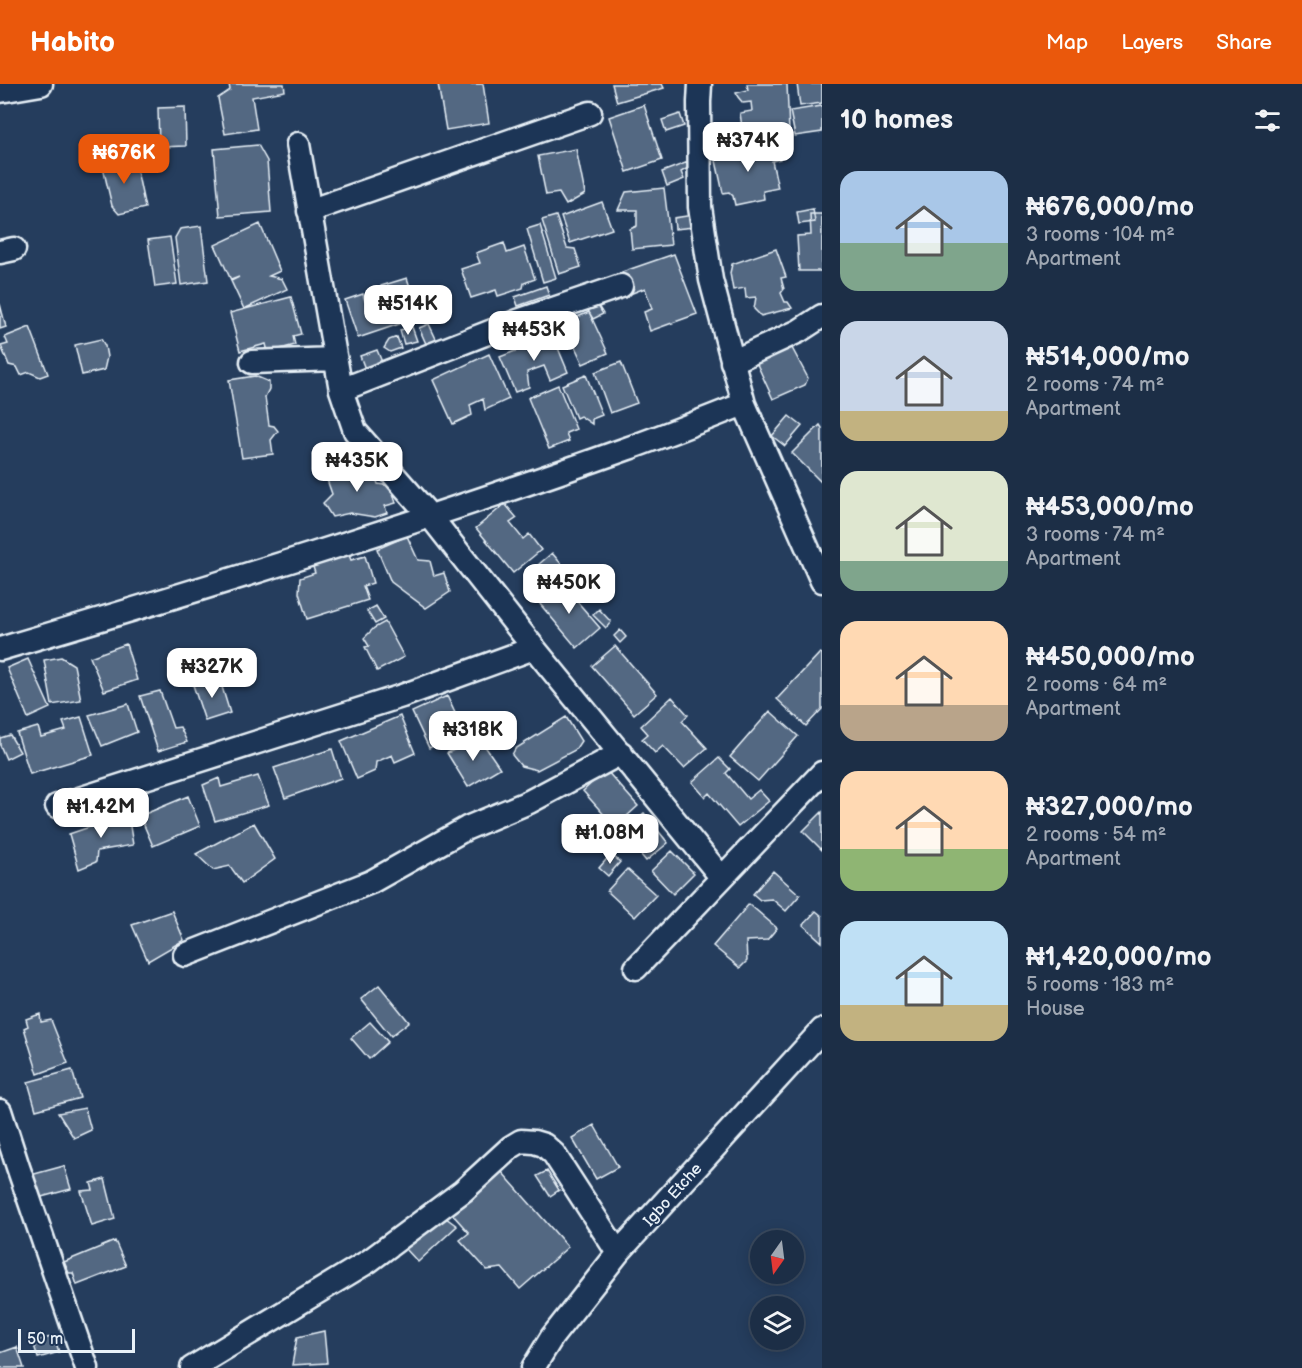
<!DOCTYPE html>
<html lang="en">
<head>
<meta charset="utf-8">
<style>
	:root { --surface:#1c2e46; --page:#25364d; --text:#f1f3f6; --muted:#a0a8b3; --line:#3a4a5f; --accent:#ea580c }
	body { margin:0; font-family:"Balsamiq Sans",sans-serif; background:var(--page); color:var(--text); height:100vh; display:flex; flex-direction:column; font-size:22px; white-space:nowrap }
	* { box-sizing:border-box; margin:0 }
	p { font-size:20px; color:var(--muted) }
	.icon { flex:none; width:33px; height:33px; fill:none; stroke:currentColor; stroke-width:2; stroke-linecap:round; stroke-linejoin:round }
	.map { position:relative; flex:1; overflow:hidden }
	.sheet { display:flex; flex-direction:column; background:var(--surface); width:480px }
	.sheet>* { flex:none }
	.needle { width:39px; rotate:194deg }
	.tools { position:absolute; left:750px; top:1146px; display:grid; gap:12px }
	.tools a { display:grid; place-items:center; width:54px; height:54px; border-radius:50%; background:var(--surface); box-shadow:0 3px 15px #0003,0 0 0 2px var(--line); font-size:30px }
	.scale { position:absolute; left:18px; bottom:15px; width:117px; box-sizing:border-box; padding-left:6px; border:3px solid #e8f1f8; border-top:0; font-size:16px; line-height:21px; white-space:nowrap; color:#e8f1f8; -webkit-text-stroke:4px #1d3557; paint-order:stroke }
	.price { position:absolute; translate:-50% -51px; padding:0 14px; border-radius:12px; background:#fff; color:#222; font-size:20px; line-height:39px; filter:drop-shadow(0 2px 3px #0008) }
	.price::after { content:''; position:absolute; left:50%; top:36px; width:18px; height:14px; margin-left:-9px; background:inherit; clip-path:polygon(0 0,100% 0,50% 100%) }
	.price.selected { background:var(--accent); color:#fff }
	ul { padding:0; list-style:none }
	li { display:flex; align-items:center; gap:18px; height:150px; padding:0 18px }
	li span { display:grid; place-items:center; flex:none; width:168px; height:120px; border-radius:18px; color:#555 }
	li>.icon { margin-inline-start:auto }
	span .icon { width:72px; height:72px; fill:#fffc; stroke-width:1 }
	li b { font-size:26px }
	h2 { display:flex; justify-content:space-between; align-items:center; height:72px; padding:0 18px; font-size:26px }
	header { display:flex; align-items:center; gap:36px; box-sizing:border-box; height:84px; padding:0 30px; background:var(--accent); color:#fff }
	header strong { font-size:28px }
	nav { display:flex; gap:33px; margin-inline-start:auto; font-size:21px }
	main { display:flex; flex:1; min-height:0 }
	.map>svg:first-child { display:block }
	.building { fill:#536782; stroke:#e8f1f8; stroke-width:1.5 }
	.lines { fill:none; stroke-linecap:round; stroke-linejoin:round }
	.minor-casing { stroke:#e8f1f8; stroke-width:27 }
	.minor { stroke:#1d3557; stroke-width:22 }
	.labels { text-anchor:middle; stroke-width:5; stroke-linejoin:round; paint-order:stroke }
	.street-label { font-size:16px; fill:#e8f1f8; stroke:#1d3557 }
</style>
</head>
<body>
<header>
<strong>Habito</strong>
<nav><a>Map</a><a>Layers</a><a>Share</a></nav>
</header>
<main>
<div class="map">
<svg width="822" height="1284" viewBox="0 0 822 1284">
	<rect width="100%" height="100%" fill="#253d5d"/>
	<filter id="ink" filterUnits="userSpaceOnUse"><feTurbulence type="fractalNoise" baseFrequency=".0167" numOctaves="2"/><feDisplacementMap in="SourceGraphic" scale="12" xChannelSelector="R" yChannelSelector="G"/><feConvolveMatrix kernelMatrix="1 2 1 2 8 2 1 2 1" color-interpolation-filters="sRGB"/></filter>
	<g filter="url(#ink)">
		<path class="building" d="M229 0H284L285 7 252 13 257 45 225 50 218 14 230 6Z
			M438 0H483L489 39 446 46Z
			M612 0H662L664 4 617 18Z
			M747 0H787L789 48 776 53 744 57 740 29 752 27 751 18 743 19 738 13 736 9 748 6Z
			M797 0H822V19L800 22Z
			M644 21 662 76 627 88 609 33Z
			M822 22V48L795 52 790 27Z
			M185 23 186 62 159 63 158 24Z
			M680 30 684 42 666 48 662 36Z
			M776 59 780 75 772 77 778 104 763 107 764 115 735 121 733 112 729 108 723 109 715 72Z
			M258 61 267 77 271 128 220 132 214 65Z
			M576 65 585 110 566 121 559 109 546 111 538 72Z
			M134 72 145 124 119 130 112 122 102 79Z
			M688 78V84L681 88 684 95 667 102 662 88Z
			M664 104 671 161 632 165 630 145 637 142V126H618L626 108Z
			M602 118 612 145 570 159 561 133Z
			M813 125 815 138 799 140 797 128Z
			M810 130H822V187H799L797 152 811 151Z
			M693 131 694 143 675 145 674 134Z
			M556 132 567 164 575 165 581 183 559 190 542 136Z
			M260 140 280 187 269 192 282 195 287 205 244 225 231 197 239 193 231 196 215 161Z
			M540 141 556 194 543 198 527 145Z
			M201 142 208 197 181 201 175 154 180 145Z
			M170 153 177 200 155 203 148 156Z
			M504 159 507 169 524 163 535 195 524 199 523 204 498 212 496 206 471 214 461 185 480 179 476 169Z
			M776 165 786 193 781 194 784 205 781 209 785 218H788L792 224 761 232 754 225 756 213 746 214 745 204 733 206 730 189 732 180Z
			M674 170 697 230 650 247 644 228 652 225 645 204 630 210 622 188Z
			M407 194 420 233 358 254 345 216 363 210 365 217 384 211 381 202Z
			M546 202 549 211 518 222 515 213Z
			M592 212 603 230 593 235 584 220Z
			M291 213 301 250 293 252 295 261 268 268 266 260 240 267 230 229Z
			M0 220 6 243 0 245Z
			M589 228 608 269 583 280 564 239Z
			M429 240 437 257 427 262 419 244Z
			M30 243 48 290 40 293 29 288 21 291 17 283 9 281 1 262 8 260 5 253Z
			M412 243 417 257 404 260 400 246Z
			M553 252 568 288 550 296 544 282 527 288 529 303 515 308 500 273Z
			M397 253 401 264 390 268 384 264 389 256Z
			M101 255 105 262 107 273 104 286 82 291 75 261Z
			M792 264 808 294 805 301 773 315 756 278 765 269Z
			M377 266 382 278 365 285 360 272Z
			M489 270 509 315 485 326 483 315 470 321 472 331 453 340 433 296Z
			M621 278 637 319 610 329 595 288Z
			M586 291 602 331 592 335V340L580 332 576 334 562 301Z
			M255 292 269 298V305L265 313 269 341 274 342 278 347 271 356 273 370 242 374 229 296Z
			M558 301 576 345 566 349 569 357 549 365 528 314Z
			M789 332 802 342 785 362 772 352Z
			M820 341 822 344V399L792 369Z
			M347 382 372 383 378 400 391 402 396 419 385 422 387 429 375 433 350 429 332 433 323 419 332 410 325 390Z
			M505 420 517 434 510 439 523 455 529 450 541 466 513 489 476 444Z
			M407 452 418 476 430 477 434 492 444 489 450 508 426 524 391 498 377 465Z
			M348 469 351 476 365 472 373 499 363 502 368 516 307 535 299 509 300 494 315 489 312 480Z
			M552 469 563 482 553 491H546L538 481Z
			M570 493 583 510 578 514 565 497Z
			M563 501 600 544 577 564 540 520 542 514 553 504Z
			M376 522 384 535 375 540 367 527Z
			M599 525 611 538 606 544 593 531Z
			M385 538 404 573 377 587 365 563 369 562 364 554 374 544Z
			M620 546 626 553 620 559 614 552Z
			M126 560 137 596 104 607 90 573Z
			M615 562 657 610 634 630 592 582Z
			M820 569 822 570V625L806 642 777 615Z
			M61 573 74 581 81 616 52 621 44 576Z
			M28 575 50 624 28 634 7 584Z
			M219 593 230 629 205 637 193 601Z
			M160 607 173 644 180 643 187 658 158 667 140 612Z
			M447 612 464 648 429 664 412 628Z
			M672 613 688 631 682 637 707 664 684 684 663 662 655 669 642 655 648 650 641 642Z
			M128 620 137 648 102 662 89 631Z
			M770 627 798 652 758 697 730 673Z
			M400 632 415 669 395 678 392 671 376 678 375 687 357 695 341 657Z
			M81 633 93 671 30 690 17 649 38 643 41 653 66 646 63 638Z
			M566 633 581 657 575 666 537 686 521 682 512 671 515 665Z
			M10 651 20 668 6 675 0 661V654Z
			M480 655 500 684 468 703 447 669Z
			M332 665 341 694 285 714 274 684Z
			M719 674 730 685 726 689 748 715 759 706 769 717 738 743 709 709 705 713 692 698Z
			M606 686 638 722 615 743 583 707Z
			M258 692 269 721 215 737 203 701 219 694 221 703Z
			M188 712 200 742 153 762 140 732Z
			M822 728V766L803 747Z
			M644 729 668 759 646 777 621 747Z
			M128 730 133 761 97 767 96 778 79 785 69 750Z
			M596 731 606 759 588 765 578 738Z
			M254 739 275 775 242 799 230 782 213 786 196 770Z
			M672 767 694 789 673 810 651 787Z
			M611 770 620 778 608 792 599 784Z
			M627 785 656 811 635 833 607 807Z
			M773 787 800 811 786 827 772 815 760 816 753 810Z
			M749 820 777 844 767 856 746 857 747 877 740 884 713 862Z
			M172 827 184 856 148 877 132 841Z
			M816 827 822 832V858L803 841Z
			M379 901 409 938 391 952 361 915Z
			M40 930 41 938 51 936 68 979 38 990 24 944 28 942 26 935Z
			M370 938 388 958 369 975 351 954Z
			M72 986 80 1014 36 1026 28 998Z
			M85 1024 91 1046 74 1054 58 1029Z
			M594 1041 618 1083 596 1095 572 1054Z
			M495 1080 568 1163 520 1205 502 1184 487 1186 460 1156 469 1149 446 1123Z
			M64 1082 71 1105 34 1115 27 1092Z
			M547 1087 559 1106 550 1112 537 1092Z
			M105 1095 115 1135 92 1142 81 1107 93 1106 91 1099Z
			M442 1131 457 1142 418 1178 405 1164Z
			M115 1157 126 1182 77 1201 73 1189H69L64 1178Z
			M324 1247 327 1279 292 1281 297 1253Z
			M54 1252 59 1268 38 1274 33 1258Z
			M17 1263 24 1284H0V1269Z"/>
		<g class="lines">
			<defs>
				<path id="minor" d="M700 0 699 18 700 123 711 196 744 320 822 497
					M0 7 41 0
					M298 60 341 306 355 347 430 432 534 564 722 794
					M309 127 590 29
					M0 168 14 165
					M252 278 335 275
					M732 278 799 247 822 232
					M341 306 518 237 621 202
					M0 565C210 503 419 439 626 365 666 351 705 335 744 320
					M57 722 402 612 534 564
					M185 871 371 798 467 744 529 718 621 669
					M636 884 822 689
					M0 1027 18 1083 87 1284
					M192 1284 369 1177 463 1107 511 1063 521 1057 534 1058 544 1061 554 1070 618 1169
					M533 1284 552 1253 618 1169 822 946"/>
			</defs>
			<use href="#minor" class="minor-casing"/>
			<use href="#minor" class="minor"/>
		</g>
	</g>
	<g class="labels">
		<g class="street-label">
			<text transform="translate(672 1110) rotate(-48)" y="6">Igbo Etche</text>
		</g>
	</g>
</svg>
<div class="tools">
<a><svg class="needle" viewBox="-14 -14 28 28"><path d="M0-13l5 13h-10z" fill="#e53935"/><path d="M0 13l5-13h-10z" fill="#a0a8b3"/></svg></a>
<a><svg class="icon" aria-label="layers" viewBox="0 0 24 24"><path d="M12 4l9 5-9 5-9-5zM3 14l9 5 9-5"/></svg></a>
</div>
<div class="scale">50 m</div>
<b class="price" style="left:748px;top:89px">₦374K</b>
<b class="price selected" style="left:124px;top:101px">₦676K</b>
<b class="price" style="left:408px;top:252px">₦514K</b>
<b class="price" style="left:534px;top:278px">₦453K</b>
<b class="price" style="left:357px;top:409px">₦435K</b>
<b class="price" style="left:569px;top:531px">₦450K</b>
<b class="price" style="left:212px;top:615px">₦327K</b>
<b class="price" style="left:473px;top:678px">₦318K</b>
<b class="price" style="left:101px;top:755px">₦1.42M</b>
<b class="price" style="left:610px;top:781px">₦1.08M</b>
</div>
<section class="sheet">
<h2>10 homes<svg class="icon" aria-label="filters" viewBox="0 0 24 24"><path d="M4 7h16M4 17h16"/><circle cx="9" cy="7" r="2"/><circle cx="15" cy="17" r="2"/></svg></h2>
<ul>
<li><span style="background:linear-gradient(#a9c7e8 60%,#7fa58c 0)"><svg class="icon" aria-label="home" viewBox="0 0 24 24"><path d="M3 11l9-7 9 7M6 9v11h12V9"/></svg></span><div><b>₦676,000/mo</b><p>3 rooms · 104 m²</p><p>Apartment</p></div></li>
<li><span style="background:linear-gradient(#c9d6e8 75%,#c2b280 0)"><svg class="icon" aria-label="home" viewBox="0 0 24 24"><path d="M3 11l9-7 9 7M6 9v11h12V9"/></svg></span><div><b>₦514,000/mo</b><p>2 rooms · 74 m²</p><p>Apartment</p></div></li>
<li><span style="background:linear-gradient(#dfe7d0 75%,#7fa58c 0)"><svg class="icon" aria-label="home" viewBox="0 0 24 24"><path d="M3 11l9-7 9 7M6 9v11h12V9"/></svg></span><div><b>₦453,000/mo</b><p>3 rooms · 74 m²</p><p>Apartment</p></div></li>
<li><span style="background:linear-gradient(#ffd9b3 70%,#b9a48a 0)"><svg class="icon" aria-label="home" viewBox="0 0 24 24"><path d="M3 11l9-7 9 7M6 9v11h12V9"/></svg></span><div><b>₦450,000/mo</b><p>2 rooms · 64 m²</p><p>Apartment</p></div></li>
<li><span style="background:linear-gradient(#ffd9b3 65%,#8fb573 0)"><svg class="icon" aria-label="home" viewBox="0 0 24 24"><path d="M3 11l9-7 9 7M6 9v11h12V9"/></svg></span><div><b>₦327,000/mo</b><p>2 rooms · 54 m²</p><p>Apartment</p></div></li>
<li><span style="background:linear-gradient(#bfe0f5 70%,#c2b280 0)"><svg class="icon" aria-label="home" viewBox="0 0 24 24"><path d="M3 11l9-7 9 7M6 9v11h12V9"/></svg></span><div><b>₦1,420,000/mo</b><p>5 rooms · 183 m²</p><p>House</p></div></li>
</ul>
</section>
</main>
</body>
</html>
